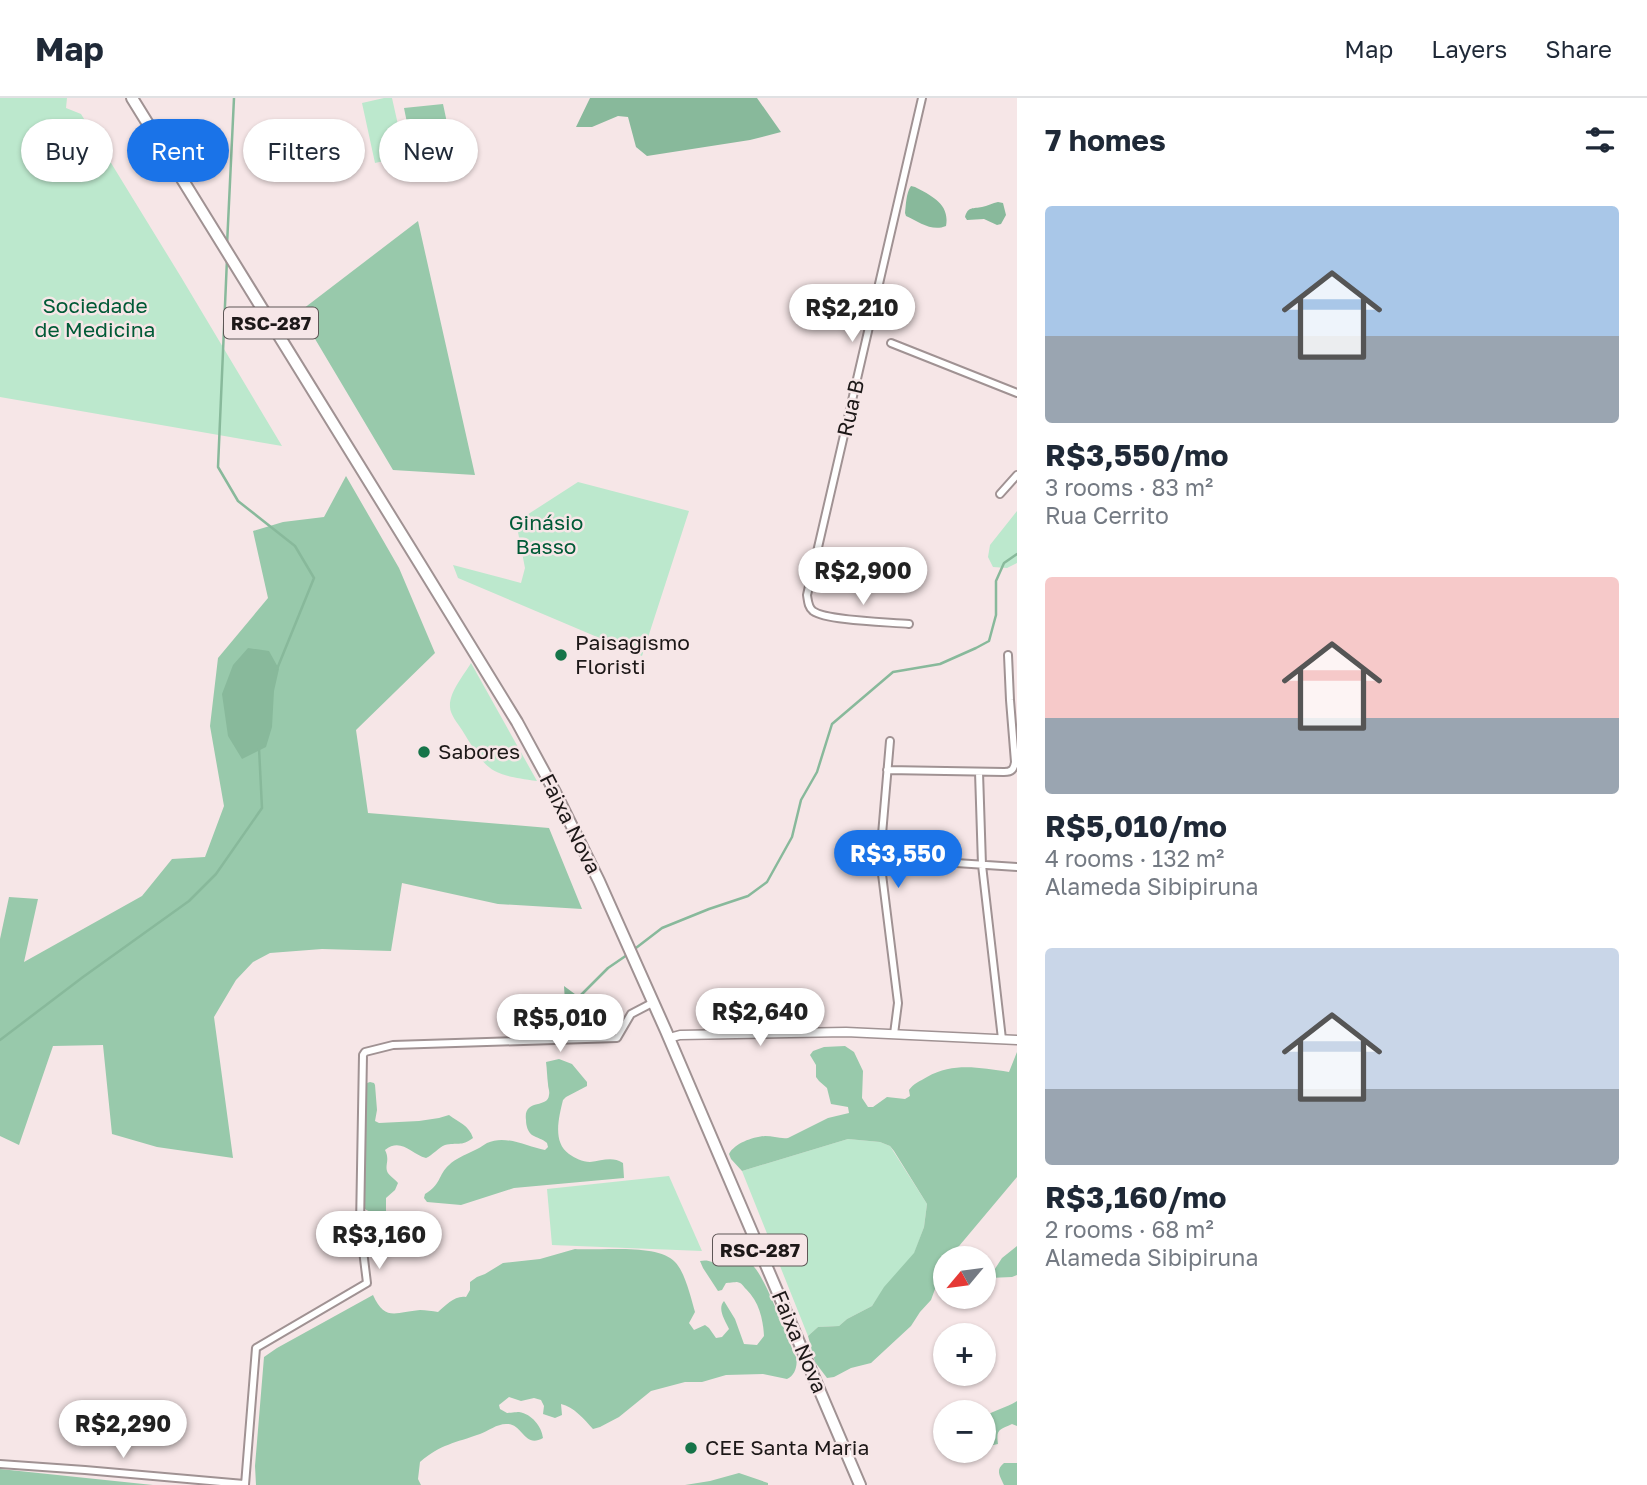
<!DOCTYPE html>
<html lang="en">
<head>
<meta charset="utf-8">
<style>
	:root { --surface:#fff; --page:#f2f2f3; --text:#1f2937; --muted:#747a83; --line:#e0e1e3; --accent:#1a73e8 }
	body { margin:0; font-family:"Golos Text",sans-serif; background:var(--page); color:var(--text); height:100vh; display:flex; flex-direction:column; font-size:26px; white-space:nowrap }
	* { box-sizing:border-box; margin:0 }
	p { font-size:23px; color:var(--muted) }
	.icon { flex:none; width:38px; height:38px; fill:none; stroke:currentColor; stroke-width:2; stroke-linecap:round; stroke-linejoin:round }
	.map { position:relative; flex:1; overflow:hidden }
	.panel { display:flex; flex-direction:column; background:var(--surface); width:630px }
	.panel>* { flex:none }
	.banner { position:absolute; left:21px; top:21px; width:665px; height:63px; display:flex; gap:14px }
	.needle { width:46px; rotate:241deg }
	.fabs { position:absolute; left:933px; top:1148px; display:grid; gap:14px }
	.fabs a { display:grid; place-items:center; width:63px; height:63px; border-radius:50%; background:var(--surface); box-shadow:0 2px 5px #0004; font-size:35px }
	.price { position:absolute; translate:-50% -60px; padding:0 16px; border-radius:24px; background:#fff; color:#222; font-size:23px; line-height:46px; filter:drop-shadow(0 2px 4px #0008) }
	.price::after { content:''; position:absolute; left:50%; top:42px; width:21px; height:16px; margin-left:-10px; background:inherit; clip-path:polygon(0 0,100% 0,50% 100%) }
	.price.active { background:var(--accent); color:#fff }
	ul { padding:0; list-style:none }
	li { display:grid; align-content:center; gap:14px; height:371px; padding:0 28px }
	li span { display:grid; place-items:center; height:217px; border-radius:7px; color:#555 }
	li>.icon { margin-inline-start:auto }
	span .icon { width:126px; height:126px; fill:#fffc; stroke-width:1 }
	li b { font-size:30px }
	h2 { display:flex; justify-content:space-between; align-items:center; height:84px; padding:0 28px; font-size:30px }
	.pill { padding:0 24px; border-radius:32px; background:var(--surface); box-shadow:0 2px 5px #0004; font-size:24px; line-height:63px }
	.pill.active { background:var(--accent); color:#fff }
	header { display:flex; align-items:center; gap:42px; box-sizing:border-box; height:98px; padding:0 35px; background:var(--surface); border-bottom:2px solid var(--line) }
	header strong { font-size:33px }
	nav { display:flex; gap:38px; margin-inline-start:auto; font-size:24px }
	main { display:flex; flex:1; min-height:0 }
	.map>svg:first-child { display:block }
	.green { fill:#bce8cd }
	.forest { fill:#98c9ab }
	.water { fill:#88b99b }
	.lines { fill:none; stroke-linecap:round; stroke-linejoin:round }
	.stream { stroke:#88b99b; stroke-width:2.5 }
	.minor-casing { stroke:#a09293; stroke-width:10 }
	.tertiary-casing { stroke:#a09293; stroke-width:11 }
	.trunk-casing { stroke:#a09293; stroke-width:14 }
	.minor { stroke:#fff; stroke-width:6 }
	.tertiary { stroke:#fff; stroke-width:8 }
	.trunk { stroke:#fff; stroke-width:10 }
	.poi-dot { fill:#167449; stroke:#f6e6e7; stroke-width:2.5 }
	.labels { text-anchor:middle; stroke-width:5; stroke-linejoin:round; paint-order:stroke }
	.shield { fill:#f6e6e7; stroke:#5e5656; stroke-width:2 }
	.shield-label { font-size:19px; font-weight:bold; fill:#1d1818 }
	.park-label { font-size:21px; fill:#005a36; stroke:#f6e6e7 }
	.street-label { font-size:21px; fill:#1d1818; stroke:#f6e6e7 }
	.poi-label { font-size:21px; fill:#1d1818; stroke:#f6e6e7; text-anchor:start }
</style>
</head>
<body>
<header>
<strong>Map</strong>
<nav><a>Map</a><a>Layers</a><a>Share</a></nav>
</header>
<main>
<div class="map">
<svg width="1017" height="1387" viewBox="0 0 1017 1387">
	<rect width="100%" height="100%" fill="#f6e6e7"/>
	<path class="green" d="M0 0H67L66 10 81 16 181 179 282 348 0 299Z
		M384 0H392L405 58 375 65 362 5Z
		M578 384 689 413 642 558 458 480 453 467 521 485 525 470 516 424Z
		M1017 413V465L1007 470 993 469 988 459 990 447Z
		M471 565 537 683C488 676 488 674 462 632 458 626 450 616 450 609 449 594 464 577 471 565Z
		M848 1041 880 1044 890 1048 927 1106 924 1129 914 1156 885 1189 872 1208 847 1221 839 1228 818 1229 808 1238 742 1073Z
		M669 1078 702 1153 552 1147 547 1091Z"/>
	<path class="forest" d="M443 6 456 67 417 74 404 10Z
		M418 123 475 377 393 372 299 214Z
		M346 378 399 470 435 555 356 632 368 715 549 730 582 811 498 806 402 785 391 853 322 851 270 855 253 864 236 882 214 919 233 1060 157 1049 112 1036 103 947 53 948 19 1047 0 1038V841L9 799 38 801 24 864 142 798 172 761 205 759 224 708 210 628 218 560 268 500 253 433 283 424 324 419Z
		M845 948 854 954 863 973 862 1000 868 1009H873L887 999 905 1001 910 998 909 992C913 986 920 983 927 979 955 964 979 970 1009 974L1017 954V1079L949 1160H945V1162L940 1165 938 1183 931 1202 920 1214 911 1228 871 1265 851 1270 834 1279 827 1280 815 1264 808 1238 818 1229 839 1228 847 1221 872 1208 884 1189 914 1155 924 1129 927 1106 894 1053 890 1048 880 1044 848 1041 742 1073 731 1061 729 1056C735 1045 753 1039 765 1038 773 1038 780 1041 788 1040L828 1020 849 1015 848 1009 831 1006 827 990 819 983 816 979V967L810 957 813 953 824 949Z
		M559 961 572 966 587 984V988L566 999 563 1002C559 1019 552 1044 569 1056 575 1060 582 1064 590 1064 602 1063 612 1058 623 1065L624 1080 514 1090 461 1107 427 1104 424 1100 425 1096C441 1087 438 1077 449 1067 455 1061 465 1057 473 1053 478 1051 482 1048 487 1045 506 1036 527 1049 545 1052L548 1049 547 1045C543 1041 537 1040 532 1037 528 1034 526 1028 526 1022 523 1000 548 1011 549 997 550 993 548 990 548 986 547 979 547 971 546 964Z
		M370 984 374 985 375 987 377 1012 375 1023 379 1025 419 1023 439 1020 449 1017C458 1024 469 1027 473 1040 461 1049 457 1044 445 1047 439 1049 433 1057 426 1060 411 1056 401 1039 385 1052 390 1062 385 1066 387 1073 388 1077 395 1081 398 1085L395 1092 386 1100V1113L384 1116C376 1115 366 1115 362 1107L367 985Z
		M1017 1148V1177L1012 1179 989 1180 1002 1160Z
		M575 1151C600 1153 658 1145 675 1164 685 1174 691 1200 695 1214L689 1225 694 1232 705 1227 709 1230 716 1240 722 1239 729 1231C725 1222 717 1211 724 1203L735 1221 744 1246 757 1247 764 1238C763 1220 759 1204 746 1191 743 1188 742 1185 737 1184 736 1184 727 1185 726 1185L722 1192 718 1193 703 1170 700 1163C709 1161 712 1165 721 1166 729 1167 738 1160 747 1163 763 1168 787 1242 796 1259 798 1267 795 1278 787 1281L763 1276 726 1277 702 1284H685L651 1293 619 1319 600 1329 593 1331C584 1321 574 1309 561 1306L562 1317 555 1320 543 1316 544 1308 541 1302 534 1300 521 1303 509 1299 499 1307 500 1311 507 1315C507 1315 519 1314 519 1314 532 1316 542 1329 543 1340 524 1351 523 1325 506 1326 497 1326 488 1333 480 1336 455 1345 441 1346 420 1364L418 1381 421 1387H256L255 1368 264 1259 277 1250 373 1197C385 1224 396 1214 420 1212 426 1212 432 1213 438 1214 446 1207 455 1197 466 1199L470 1192V1184L477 1179 485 1176 503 1165 540 1161Z
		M1017 1303V1328L1012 1326C999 1332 996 1331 998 1346L984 1349V1319C994 1312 1006 1310 1017 1303Z
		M1004 1365H1017V1387H1004C1000 1378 995 1372 1004 1365Z
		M0 1371 153 1387H0Z
		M739 1375 768 1385V1387H685L710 1383Z"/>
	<path class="water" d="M590 0H757L781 34 750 42 647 58 636 49 628 19 618 18 592 29H576Z
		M911 88 915 89C932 98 950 106 946 128 932 134 919 124 906 118L905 115C906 107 906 95 911 88Z
		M998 104 1003 105 1006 117 1001 126 997 127 984 121 967 122 965 119C968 108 973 111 982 109 987 108 993 105 998 104Z
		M248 550 269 553 279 571 274 593 272 629 266 649 242 661 228 638 222 596 233 567Z
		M564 888 583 902 586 923 559 921 565 904Z"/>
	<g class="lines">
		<path class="stream" d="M227 147 234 0
			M227 161 218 369 238 403 295 448 314 480 277 571
			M632 853 662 830 709 811 748 798 767 784 792 739 801 702 817 674 832 626 893 574 940 566 976 550 989 543 996 517V483L1004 465 1017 456
			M577 901 608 870 627 857
			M0 942 83 879 189 803 216 776 262 710 259 650"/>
		<defs>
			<path id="minor" d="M891 245 1017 295
				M1000 396 1017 377
				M909 526C890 524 827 523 813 513 808 509 808 503 807 497L922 0
				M890 643 880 760 898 905 894 936
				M887 672 1004 674C1012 674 1014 671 1015 664L1010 602 1008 557
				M979 674 982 767 1002 941
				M880 760 1017 769
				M0 1366 85 1372 244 1386
				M245 1387 256 1250 367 1185 360 1128 363 957 365 954 393 947 617 940 631 916 654 904"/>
			<path id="tertiary" d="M669 940 680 937 846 934 1017 942"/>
			<path id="trunk" d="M132 0 420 466 517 624 555 694 599 783 666 933 860 1387"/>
		</defs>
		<use href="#minor" class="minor-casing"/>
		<use href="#tertiary" class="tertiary-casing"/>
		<use href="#trunk" class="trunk-casing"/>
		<use href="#minor" class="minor"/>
		<use href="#tertiary" class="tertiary"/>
		<use href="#trunk" class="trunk"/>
	</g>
	<g class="poi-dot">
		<circle cx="561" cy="557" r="7"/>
		<circle cx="424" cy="654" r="7"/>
		<circle cx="691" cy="1350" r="7"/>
	</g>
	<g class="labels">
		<g class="shield">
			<rect x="224" y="209.5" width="94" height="31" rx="5"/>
			<rect x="713" y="1136.5" width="94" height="31" rx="5"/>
		</g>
		<g class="shield-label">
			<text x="271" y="232">RSC-287</text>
			<text x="760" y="1159">RSC-287</text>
		</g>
		<g class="park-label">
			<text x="95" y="215">Sociedade<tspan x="95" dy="24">de Medicina</tspan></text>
			<text x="546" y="432">Ginásio<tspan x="546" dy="24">Basso</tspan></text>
		</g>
		<g class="street-label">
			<text transform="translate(851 310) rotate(-77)" y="7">Rua B</text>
			<text transform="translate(570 726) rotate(63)" y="7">Faixa Nova</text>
			<text transform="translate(799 1244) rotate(67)" y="7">Faixa Nova</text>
		</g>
		<g class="poi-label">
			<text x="575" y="552">Paisagismo<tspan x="575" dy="24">Floristi</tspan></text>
			<text x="438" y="661">Sabores</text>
			<text x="705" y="1357">CEE Santa Maria</text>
		</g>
	</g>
</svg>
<div class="fabs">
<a><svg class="needle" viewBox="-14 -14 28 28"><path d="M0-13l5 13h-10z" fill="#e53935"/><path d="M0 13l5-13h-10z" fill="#747a83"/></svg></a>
<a>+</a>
<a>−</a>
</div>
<b class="price" style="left:852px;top:246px">R$2,210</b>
<b class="price" style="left:863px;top:509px">R$2,900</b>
<b class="price active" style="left:898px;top:792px">R$3,550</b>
<b class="price" style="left:760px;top:950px">R$2,640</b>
<b class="price" style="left:560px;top:956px">R$5,010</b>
<b class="price" style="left:379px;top:1173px">R$3,160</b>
<b class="price" style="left:123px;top:1362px">R$2,290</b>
<div class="banner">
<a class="pill">Buy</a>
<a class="pill active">Rent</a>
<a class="pill">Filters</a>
<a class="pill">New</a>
</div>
</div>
<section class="panel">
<h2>7 homes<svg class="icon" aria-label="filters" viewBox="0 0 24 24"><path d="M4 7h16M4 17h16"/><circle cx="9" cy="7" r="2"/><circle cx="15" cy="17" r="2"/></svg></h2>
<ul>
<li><span style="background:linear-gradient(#a9c7e8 60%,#9aa5b1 0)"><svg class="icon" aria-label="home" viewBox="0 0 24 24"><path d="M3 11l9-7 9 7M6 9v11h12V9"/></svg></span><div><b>R$3,550/mo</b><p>3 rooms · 83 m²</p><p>Rua Cerrito</p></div></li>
<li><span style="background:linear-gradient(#f6c9c9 65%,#9aa5b1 0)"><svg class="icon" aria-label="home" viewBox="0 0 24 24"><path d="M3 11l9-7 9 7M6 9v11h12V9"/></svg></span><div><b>R$5,010/mo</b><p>4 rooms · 132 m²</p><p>Alameda Sibipiruna</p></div></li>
<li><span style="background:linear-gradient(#c9d6e8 65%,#9aa5b1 0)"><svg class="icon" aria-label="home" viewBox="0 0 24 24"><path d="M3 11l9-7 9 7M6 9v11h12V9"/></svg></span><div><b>R$3,160/mo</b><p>2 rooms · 68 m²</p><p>Alameda Sibipiruna</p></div></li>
</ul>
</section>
</main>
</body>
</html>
